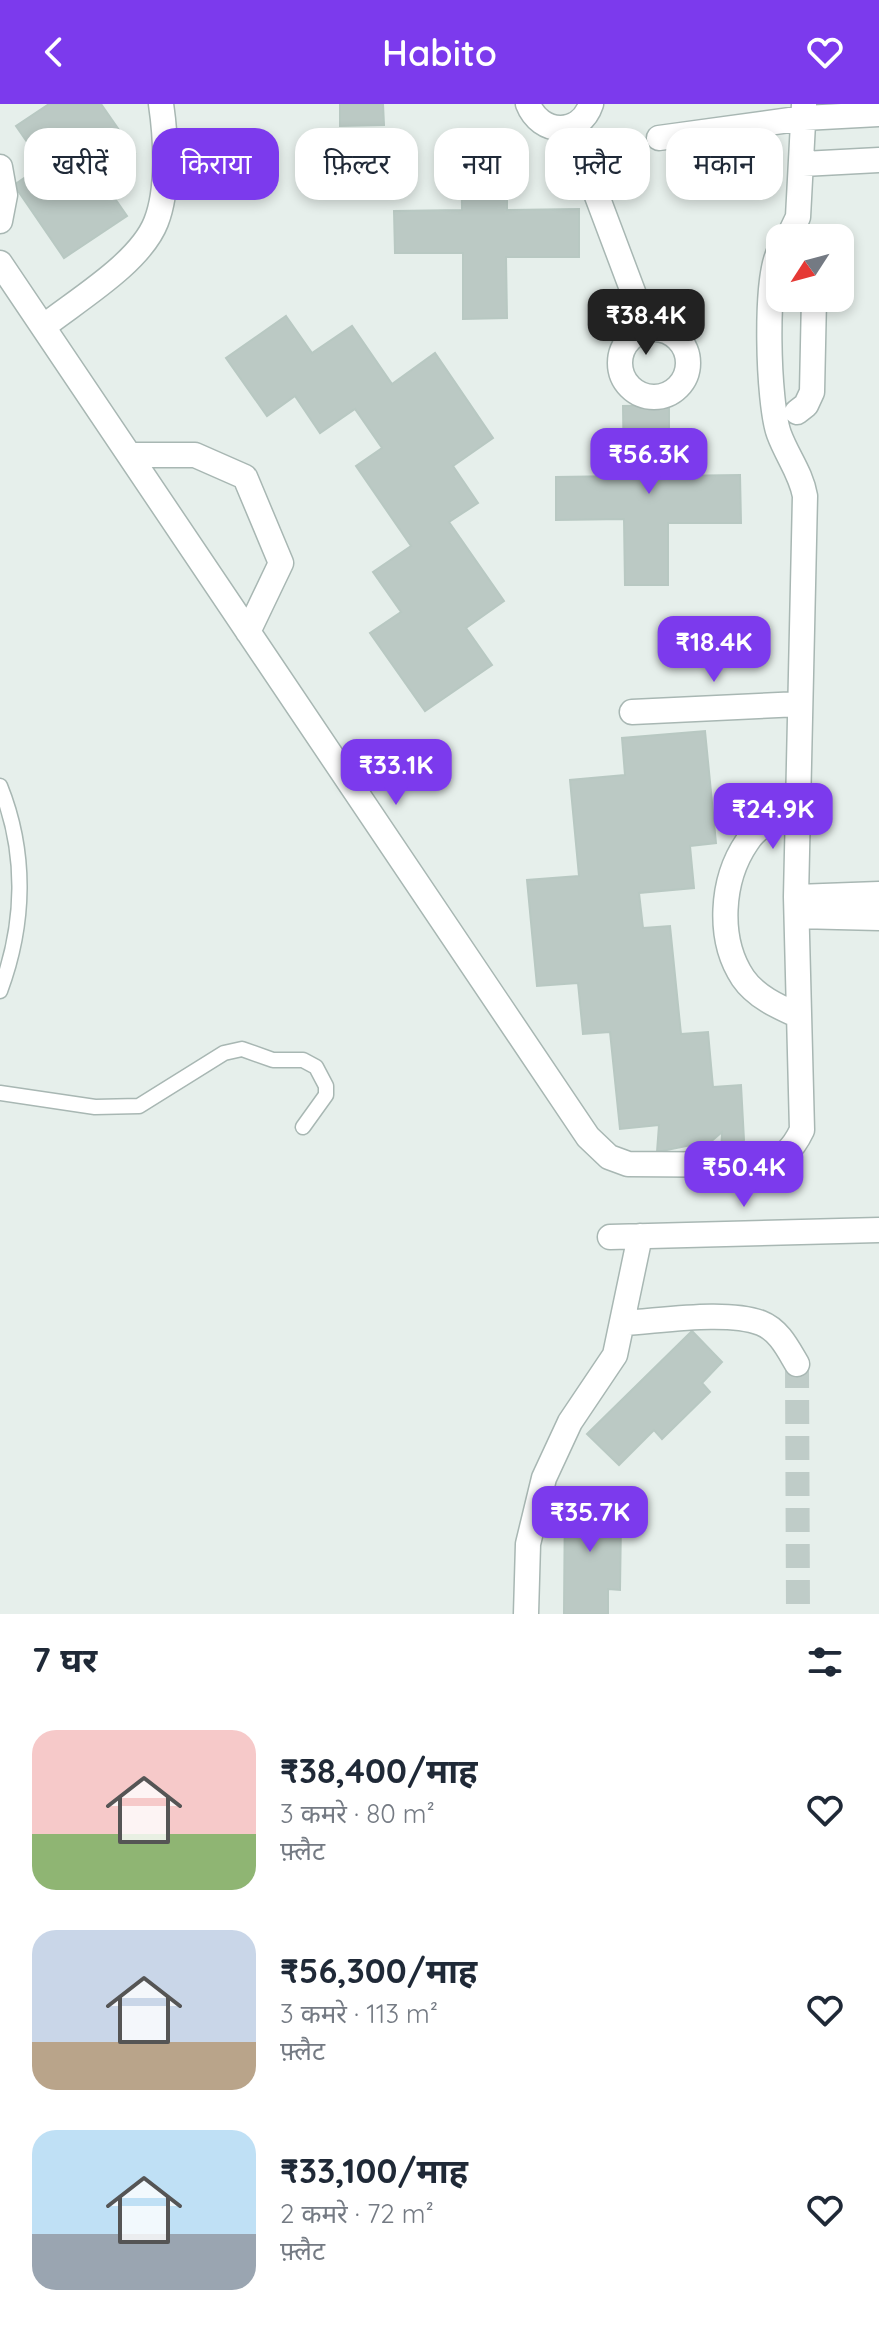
<!DOCTYPE html>
<html lang="hi">
<head>
<meta charset="utf-8">
<style>
	:root { --surface:#fff; --page:#f6f6f7; --text:#1f2937; --muted:#747a83; --accent:#7c3aed }
	body { margin:0; font-family:Quicksand,"Noto Sans Devanagari",sans-serif; background:var(--page); color:var(--text); height:100vh; display:flex; flex-direction:column; font-size:30px; white-space:nowrap }
	* { box-sizing:border-box; margin:0 }
	p { font-size:26px; color:var(--muted) }
	.icon { flex:none; width:44px; height:44px; fill:none; stroke:currentColor; stroke-width:2; stroke-linecap:round; stroke-linejoin:round }
	.map { position:relative; height:1510px; overflow:hidden }
	.details { display:flex; flex-direction:column; background:var(--surface); flex:1 }
	.details>* { flex:none }
	.guide { position:absolute; left:24px; top:24px; width:832px; height:72px; display:flex; gap:16px }
	.needle { width:52px; rotate:234deg }
	.controls { position:absolute; left:766px; top:120px; display:grid; gap:16px }
	.controls a { display:grid; place-items:center; width:88px; height:88px; border-radius:16px; background:var(--surface); box-shadow:0 4px 12px #0003; font-size:40px }
	.price { position:absolute; translate:-50% -68px; padding:0 18px; border-radius:16px; background:var(--accent); color:#fff; font-size:26px; line-height:52px; filter:drop-shadow(0 2px 4px #0008) }
	.price::after { content:''; position:absolute; left:50%; top:48px; width:24px; height:18px; margin-left:-12px; background:inherit; clip-path:polygon(0 0,100% 0,50% 100%) }
	.price.selected { background:#222; color:#fff }
	ul { padding:0; list-style:none }
	li { display:flex; align-items:center; gap:24px; height:200px; padding:0 32px }
	li span { display:grid; place-items:center; flex:none; width:224px; height:160px; border-radius:24px; color:#555 }
	li>.icon { margin-inline-start:auto }
	span .icon { width:96px; height:96px; fill:#fffc; stroke-width:1 }
	li b { font-size:34px }
	h2 { display:flex; justify-content:space-between; align-items:center; height:96px; padding:0 32px; font-size:34px }
	.chip { padding:0 28px; border-radius:24px; background:var(--surface); box-shadow:0 4px 12px #0003; font-size:28px; line-height:72px }
	.chip.selected { background:var(--accent); color:#fff }
	header { display:flex; justify-content:space-between; align-items:center; height:104px; padding:0 32px; background:var(--accent); color:#fff; font-size:36px; font-weight:600 }
	.map>svg:first-child { display:block }
	.building { fill:#bbc9c4; stroke:#b8c8c2; stroke-width:2 }
	.lines { fill:none; stroke-linecap:round; stroke-linejoin:round }
	.street-tunnel { stroke:#bfccc8; stroke-width:24; stroke-dasharray:24 12; stroke-linecap:butt }
	.lane-casing { stroke:#a8b7b3; stroke-width:17 }
	.street-casing { stroke:#a8b7b3; stroke-width:27 }
	.lane { stroke:#fff; stroke-width:14 }
	.street { stroke:#fff; stroke-width:24 }
</style>
</head>
<body>
<header><svg class="icon" aria-label="back" viewBox="0 0 24 24"><path d="M15 5l-7 7 7 7"/></svg>Habito<svg class="icon" aria-label="heart" viewBox="0 0 24 24"><path d="M12 20l-8-8c-3-5 5-10 8-4 3-6 11-1 8 4z"/></svg></header>
<div class="map">
<svg width="879" height="1510" viewBox="0 0 879 1510">
	<rect width="100%" height="100%" fill="#e6efeb"/>
	<path class="building" d="M49 0H101L135 49 100 73 127 112 64 154 14 81 43 61 16 22Z
		M340 0H383L384 21 340 22Z
		M461 35H507V106L579 105V153H506L507 214 463 215V149H395L394 107 462 106Z
		M286 212 312 249 352 222 392 280 435 249 493 334 453 362 478 399 449 418 504 497 466 524 492 561 425 607 370 529 401 508 373 468 411 442 356 362 382 344 355 305 320 329 295 292 267 312 226 254Z
		M669 301V372L740 371 741 419H668V481H625L624 415 556 416V373L624 372 623 302Z
		M705 627 716 739 690 742 694 784 639 789 643 824 670 822 681 930 708 928 713 983 741 981 744 1036 721 1053 722 1028 692 1054 696 1040 657 1048 659 1021 620 1025 610 928 583 930 578 879 537 882 527 776 579 772 570 676 625 671 622 634Z
		M692 1227 722 1258 702 1279 710 1288 662 1335 654 1326 619 1361 587 1330Z
		M565 1388 609 1389 608 1418H621L620 1486 608 1485V1510H564Z"/>
	<g class="lines">
		<path class="street-tunnel" d="M797 1260 798 1510"/>
		<defs>
			<path id="lane" d="M0 682C27 749 25 820 0 887
				M0 989 95 1003 139 1002 224 949 242 945 273 956H303L316 963 326 982V991L303 1023"/>
			<path id="street" d="M528 0C540 31 580 33 591 0
				M571 23 647 225
				M659 34 804 14 879 10
				M803 60 879 56
				M0 63 5 91 0 117
				M788 134 798 113 804 0
				M0 159 588 1033 609 1053 628 1060 761 1061C783 1054 792 1047 802 1026L796 793 805 392C801 369 787 352 779 330 768 300 764 172 780 146
				M43 223C77 196 140 159 156 118 169 85 166 34 161 0
				M620 259a34 34 0 1 1 68 0a34 34 0 1 1-68 0Z
				M797 308 806 301 812 288 814 194
				M130 351H195L245 373 281 459 248 528
				M632 608 800 600
				M798 703C780 711 758 720 747 738 721 776 717 835 743 874 756 893 779 903 799 912
				M796 793 879 790
				M797 812 879 814
				M610 1133 879 1126
				M623 1219C661 1217 726 1206 761 1219 779 1226 788 1245 797 1260
				M526 1510 528 1440 544 1374 570 1318 615 1251 640 1132"/>
		</defs>
		<use href="#lane" class="lane-casing"/>
		<use href="#street" class="street-casing"/>
		<use href="#lane" class="lane"/>
		<use href="#street" class="street"/>
	</g>
</svg>
<div class="controls">
<a><svg class="needle" viewBox="-14 -14 28 28"><path d="M0-13l5 13h-10z" fill="#e53935"/><path d="M0 13l5-13h-10z" fill="#747a83"/></svg></a>
</div>
<b class="price selected" style="left:646px;top:253px">₹38.4K</b>
<b class="price" style="left:649px;top:392px">₹56.3K</b>
<b class="price" style="left:714px;top:580px">₹18.4K</b>
<b class="price" style="left:396px;top:703px">₹33.1K</b>
<b class="price" style="left:773px;top:747px">₹24.9K</b>
<b class="price" style="left:744px;top:1105px">₹50.4K</b>
<b class="price" style="left:590px;top:1450px">₹35.7K</b>
<div class="guide">
<a class="chip">खरीदें</a>
<a class="chip selected">किराया</a>
<a class="chip">फ़िल्टर</a>
<a class="chip">नया</a>
<a class="chip">फ़्लैट</a>
<a class="chip">मकान</a>
</div>
</div>
<section class="details">
<h2>7 घर<svg class="icon" aria-label="filters" viewBox="0 0 24 24"><path d="M4 7h16M4 17h16"/><circle cx="9" cy="7" r="2"/><circle cx="15" cy="17" r="2"/></svg></h2>
<ul>
<li><span style="background:linear-gradient(#f6c9c9 65%,#8fb573 0)"><svg class="icon" aria-label="home" viewBox="0 0 24 24"><path d="M3 11l9-7 9 7M6 9v11h12V9"/></svg></span><div><b>₹38,400/माह</b><p>3 कमरे · 80 m²</p><p>फ़्लैट</p></div><svg class="icon" aria-label="heart" viewBox="0 0 24 24"><path d="M12 20l-8-8c-3-5 5-10 8-4 3-6 11-1 8 4z"/></svg></li>
<li><span style="background:linear-gradient(#c9d6e8 70%,#b9a48a 0)"><svg class="icon" aria-label="home" viewBox="0 0 24 24"><path d="M3 11l9-7 9 7M6 9v11h12V9"/></svg></span><div><b>₹56,300/माह</b><p>3 कमरे · 113 m²</p><p>फ़्लैट</p></div><svg class="icon" aria-label="heart" viewBox="0 0 24 24"><path d="M12 20l-8-8c-3-5 5-10 8-4 3-6 11-1 8 4z"/></svg></li>
<li><span style="background:linear-gradient(#bfe0f5 65%,#9aa5b1 0)"><svg class="icon" aria-label="home" viewBox="0 0 24 24"><path d="M3 11l9-7 9 7M6 9v11h12V9"/></svg></span><div><b>₹33,100/माह</b><p>2 कमरे · 72 m²</p><p>फ़्लैट</p></div><svg class="icon" aria-label="heart" viewBox="0 0 24 24"><path d="M12 20l-8-8c-3-5 5-10 8-4 3-6 11-1 8 4z"/></svg></li>
</ul>
</section>
</body>
</html>
